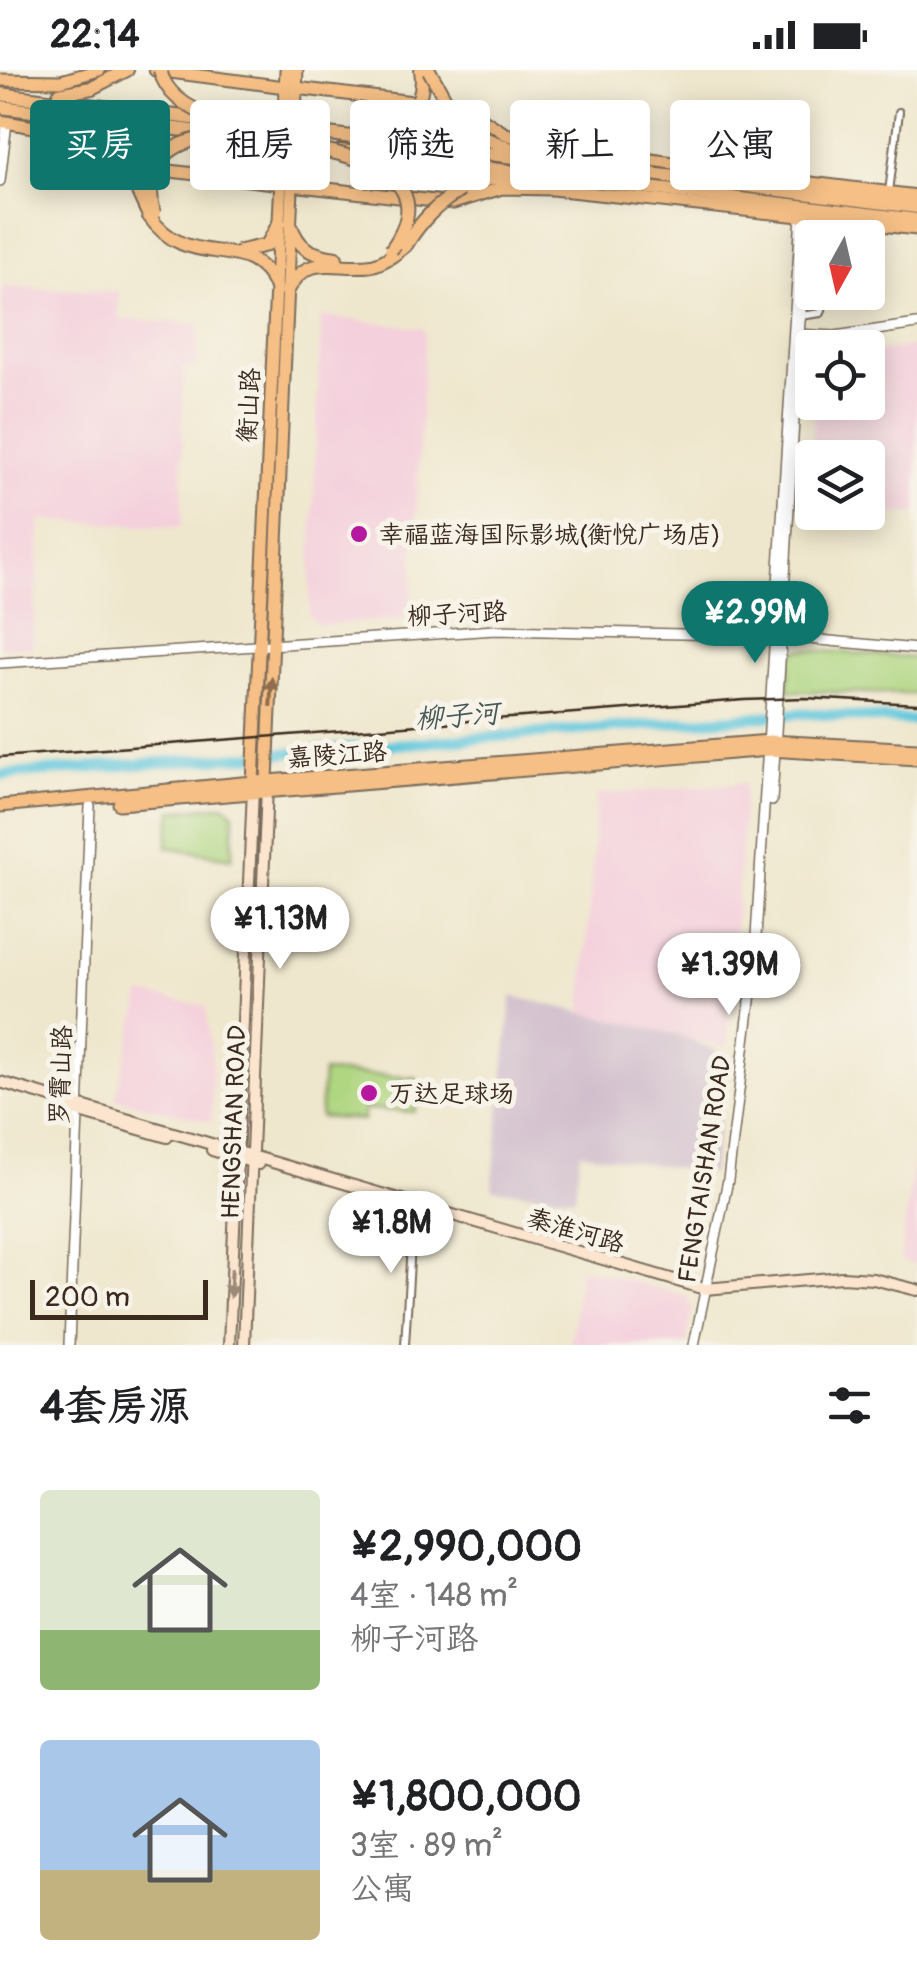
<!DOCTYPE html>
<html lang="zh">
<head>
<meta charset="utf-8">
<style>
	:root { --surface:#fff; --page:#f6f6f6; --text:#202124; --muted:#757577; --accent:#0f766e }
	body { margin:0; font-family:Pangolin,"LXGW WenKai TC",sans-serif; background:var(--page); color:var(--text); height:100vh; display:flex; flex-direction:column; font-size:38px; white-space:nowrap }
	* { box-sizing:border-box; margin:0 }
	p { font-size:32px; color:var(--muted) }
	.icon { flex:none; width:55px; height:55px; fill:none; stroke:currentColor; stroke-width:2; stroke-linecap:round; stroke-linejoin:round }
	.map { position:relative; height:1275px; overflow:hidden }
	.drawer { display:flex; flex-direction:column; background:var(--surface); flex:1 }
	.drawer>* { flex:none }
	.banner { position:absolute; left:30px; top:30px; width:858px; height:90px; display:flex; gap:20px }
	.needle { width:65px; rotate:188deg }
	.tools { position:absolute; left:795px; top:150px; display:grid; gap:20px }
	.tools a { display:grid; place-items:center; width:90px; height:90px; border-radius:10px; background:var(--surface); box-shadow:0 5px 25px #0003; font-size:50px }
	.scale { position:absolute; left:30px; bottom:25px; width:178px; box-sizing:border-box; padding-left:10px; border:5px solid #3b2a1e; border-top:0; font-size:28px; line-height:35px; white-space:nowrap; color:#3b2a1e; -webkit-text-stroke:8px #f7f3e8; paint-order:stroke }
	.price { position:absolute; translate:-50% -85px; padding:0 22px; border-radius:35px; background:#fff; color:#222; font-size:32px; line-height:65px; filter:drop-shadow(0 2px 5px #0008) }
	.price::after { content:''; position:absolute; left:50%; top:60px; width:30px; height:22px; margin-left:-15px; background:inherit; clip-path:polygon(0 0,100% 0,50% 100%) }
	.price.on { background:var(--accent); color:#fff }
	ul { padding:0; list-style:none }
	li { display:flex; align-items:center; gap:30px; height:250px; padding:0 40px }
	li span { display:grid; place-items:center; flex:none; width:280px; height:200px; border-radius:10px; color:#555 }
	li>.icon { margin-inline-start:auto }
	span .icon { width:120px; height:120px; fill:#fffc; stroke-width:1 }
	li b { font-size:42px }
	h2 { display:flex; justify-content:space-between; align-items:center; height:120px; padding:0 40px; font-size:42px }
	.tag { padding:0 35px; border-radius:10px; background:var(--surface); box-shadow:0 5px 25px #0003; font-size:35px; line-height:90px }
	.tag.on { background:var(--accent); color:#fff }
	.status { display:flex; justify-content:space-between; align-items:center; height:70px; padding:0 50px; background:var(--surface); direction:ltr }
	.status svg { height:28px; fill:currentColor }
	.map>svg:first-child { display:block }
	.built { fill:#f4cfdc }
	.industrial { fill:#d0bdcc }
	.green { fill:#afd681; stroke:#758050; stroke-width:2.5 }
	.lines { fill:none; stroke-linecap:round; stroke-linejoin:round }
	.river { stroke:#60c7dd; stroke-width:11 }
	.minor-casing { stroke:#7a6c5b; stroke-width:10 }
	.tertiary-casing { stroke:#7a6c5b; stroke-width:12 }
	.secondary-casing { stroke:#7a6c5b; stroke-width:14 }
	.primary-casing { stroke:#7a6c5b; stroke-width:15 }
	.trunk-casing { stroke:#7a6c5b; stroke-width:15 }
	.motorway-casing { stroke:#7a6c5b; stroke-width:16 }
	.minor { stroke:#fff; stroke-width:6 }
	.tertiary { stroke:#fff; stroke-width:9 }
	.secondary { stroke:#fbe5cf; stroke-width:10 }
	.primary { stroke:#f5bf86; stroke-width:11 }
	.trunk { stroke:#f5bf86; stroke-width:11 }
	.motorway { stroke:#f5bf86; stroke-width:12 }
	.rail { stroke:#3b2a1e; stroke-width:2.5 }
	.motorway-bridge-casing { stroke:#7a6c5b; stroke-width:16; stroke-linecap:butt }
	.motorway-bridge { stroke:#f5bf86; stroke-width:12 }
	.oneway { fill:#8f6d4d }
	.oneway2 { fill:#9b8876 }
	.poi-dot { fill:#b5179e; stroke:#f7f3e8; stroke-width:4 }
	.labels { text-anchor:middle; stroke-width:10; stroke-linejoin:round; paint-order:stroke }
	.street-label { font-size:25px; fill:#3b2a1e; stroke:#f7f3e8 }
	.poi-label { font-size:25px; fill:#3b2a1e; stroke:#f7f3e8; text-anchor:start }
	.water-label { font-size:28px; font-style:italic; fill:#465957; stroke:#f7f3e8 }
</style>
</head>
<body>
<div class="status"><b>22:14</b><svg viewBox="0 0 49 12"><path d="M0 12V9h3v3zM5 12V6h3v6zM10 12V3h3v9zM15 12V0h3v12zM26 1h20v11H26zM47 4h2v5h-2z"/></svg></div>
<div class="map">
<svg width="917" height="1275" viewBox="0 0 917 1275">
	<rect width="100%" height="100%" fill="#f7f3e8"/>
	<filter id="ink" filterUnits="userSpaceOnUse"><feTurbulence type="fractalNoise" baseFrequency=".01" numOctaves="2"/><feDisplacementMap in="SourceGraphic" scale="20" xChannelSelector="R" yChannelSelector="G"/><feConvolveMatrix kernelMatrix="1 2 1 2 8 2 1 2 1" color-interpolation-filters="sRGB"/></filter>
	<filter id="wash" filterUnits="userSpaceOnUse"><feTurbulence type="fractalNoise" baseFrequency=".0048" numOctaves="4" result="noise"/><feDisplacementMap in="SourceGraphic" scale="40" xChannelSelector="R" yChannelSelector="G"/><feGaussianBlur stdDeviation="2.25" result="paint"/><feColorMatrix in="noise" values="0 0 0 0 0 0 0 0 0 0 0 0 0 0 0 0 0 1.4 0 .05"/><feComposite in="paint" operator="in"/></filter>
	<g filter="url(#wash)">
		<rect width="100%" height="100%" fill="#efe7cd"/>
		<path class="built" d="M2 217 119 222V249L199 254 197 297 183 298 182 457 41 450 32 577H0Z
			M321 246 422 258 425 265 411 543 402 549 318 555 309 547Z
			M917 276V444L868 441V388H812V438H808L815 333 868 332V283Z
			M745 713 727 977 582 943 597 725Z
			M142 924 206 936 212 991V1052L115 1028Z
			M914 1081 917 1082V1196L901 1190Z
			M580 1198 687 1226 692 1239 686 1275H571Z"/>
		<path class="industrial" d="M512 926 686 967 730 987 711 1104 580 1082 575 1127 492 1119Z"/>
		<path class="green" d="M799 579 917 588V624L788 621 790 587Z
			M224 735 234 743 232 788 167 777 172 741Z
			M323 1002 417 1008 415 1042 364 1039 363 1050 320 1047Z"/>
		<g class="lines">
			<path class="river" d="M0 705 803 643 917 651"/>
		</g>
	</g>
	<g filter="url(#ink)">
		<g class="lines">
			<defs>
				<path id="minor" d="M889 122 899 42
					M818 148 827 168
					M800 246 821 243 827 222
					M405 1275 413 1140"/>
				<path id="tertiary" d="M0 111 7 52
					M796 264 835 266 917 254
					M0 593 495 560 776 566 917 579
					M772 731 799 264 809 145
					M69 1275 90 736
					M694 1275 728 1110 754 899 801 145"/>
				<path id="secondary" d="M0 1012 705 1219 842 1207 873 1209 917 1220
					M63 1037 167 1067
					M212 1080 258 1094
					M229 1275 253 719
					M244 1275 267 717"/>
				<path id="primary" d="M267 711 297 0
					M253 713 286 0
					M119 734 769 680 917 689
					M0 736 242 713 770 671 917 679"/>
				<path id="trunk" d="M155 0 285 17
					M0 10 61 11 99 0
					M296 18 413 32
					M428 34 470 41 504 63 534 74 740 102
					M0 51 62 62 118 95 282 114
					M762 107 917 126
					M291 115 453 133 502 118 552 119 917 159"/>
				<path id="motorway" d="M0 24 216 51
					M59 24 92 18 127 0
					M0 37 216 64
					M454 45 482 67 514 80
					M47 49 73 57 100 70
					M365 62C401 60 427 38 421 0
					M328 64 917 137
					M340 81 917 150
					M728 105 770 109
					M461 120 489 109 511 107
					M149 146C190 205 248 158 276 217
					M290 154C299 179 310 184 336 188
					M241 181 267 175 279 153
					M287 222C308 180 336 201 372 195 385 192 395 184 406 175"/>
			</defs>
			<use href="#minor" class="minor-casing"/>
			<use href="#tertiary" class="tertiary-casing"/>
			<use href="#secondary" class="secondary-casing"/>
			<use href="#primary" class="primary-casing"/>
			<use href="#trunk" class="trunk-casing"/>
			<use href="#motorway" class="motorway-casing"/>
			<use href="#minor" class="minor"/>
			<use href="#tertiary" class="tertiary"/>
			<use href="#secondary" class="secondary"/>
			<use href="#primary" class="primary"/>
			<use href="#trunk" class="trunk"/>
			<use href="#motorway" class="motorway"/>
			<path class="rail" d="M0 687 744 630 805 628 917 634"/>
			<defs>
				<path id="motorway-bridge" d="M160 0C174 59 280 58 328 64
					M429 0 454 45
					M100 70C126 91 135 116 149 146
					M154 143C148 120 150 94 172 80 204 58 251 69 286 74 342 81 448 101 391 180
					M406 175C421 151 436 135 461 120"/>
			</defs>
			<use href="#motorway-bridge" class="motorway-bridge-casing"/>
			<use href="#motorway-bridge" class="motorway-bridge"/>
		</g>
		<defs><path id="oneway-solid" d="M-6-.8H1V-3.2L6.5 0L1 3.2V.8H-6Z" transform="scale(2.5)"/></defs>
		<use class="oneway" href="#oneway-solid" transform="translate(271 622) rotate(-87)"/>
		<use class="oneway2" href="#oneway-solid" transform="translate(231 1213) rotate(93)"/>
	</g>
	<g class="poi-dot">
		<circle cx="359" cy="464" r="10"/>
		<circle cx="369" cy="1023" r="10"/>
	</g>
	<g class="labels">
		<g class="street-label">
			<text transform="translate(248 335) rotate(-87)" y="9">衡山路</text>
			<text transform="translate(457 543) rotate(-3)" y="9">柳子河路</text>
			<text transform="translate(337 684) rotate(-4)" y="9">嘉陵江路</text>
			<text transform="translate(60 1005) rotate(-88)" y="9">罗霄山路</text>
			<text transform="translate(233 1052) rotate(-88)" y="9">HENGSHAN ROAD</text>
			<text transform="translate(704 1099) rotate(-81)" y="9">FENGTAISHAN ROAD</text>
			<text transform="translate(576 1160) rotate(16)" y="9">秦淮河路</text>
		</g>
		<g class="poi-label">
			<text x="379" y="473">幸福蓝海国际影城(衡悦广场店)</text>
			<text x="389" y="1032">万达足球场</text>
		</g>
		<g class="water-label">
			<text transform="translate(457 645) rotate(-4)" y="10">柳子河</text>
		</g>
	</g>
</svg>
<div class="tools">
<a><svg class="needle" viewBox="-14 -14 28 28"><path d="M0-13l5 13h-10z" fill="#e53935"/><path d="M0 13l5-13h-10z" fill="#757577"/></svg></a>
<a><svg class="icon" aria-label="locate" viewBox="0 0 24 24"><circle cx="12" cy="12" r="6"/><path d="M12 2v4M12 18v4M2 12h4M18 12h4"/></svg></a>
<a><svg class="icon" aria-label="layers" viewBox="0 0 24 24"><path d="M12 4l9 5-9 5-9-5zM3 14l9 5 9-5"/></svg></a>
</div>
<div class="scale">200 m</div>
<b class="price on" style="left:755px;top:596px">¥2.99M</b>
<b class="price" style="left:280px;top:902px">¥1.13M</b>
<b class="price" style="left:729px;top:948px">¥1.39M</b>
<b class="price" style="left:391px;top:1206px">¥1.8M</b>
<div class="banner">
<a class="tag on">买房</a>
<a class="tag">租房</a>
<a class="tag">筛选</a>
<a class="tag">新上</a>
<a class="tag">公寓</a>
</div>
</div>
<section class="drawer">
<h2>4套房源<svg class="icon" aria-label="filters" viewBox="0 0 24 24"><path d="M4 7h16M4 17h16"/><circle cx="9" cy="7" r="2"/><circle cx="15" cy="17" r="2"/></svg></h2>
<ul>
<li><span style="background:linear-gradient(#dfe7d0 70%,#8fb573 0)"><svg class="icon" aria-label="home" viewBox="0 0 24 24"><path d="M3 11l9-7 9 7M6 9v11h12V9"/></svg></span><div><b>¥2,990,000</b><p>4室 · 148 m²</p><p>柳子河路</p></div></li>
<li><span style="background:linear-gradient(#a9c7e8 65%,#c2b280 0)"><svg class="icon" aria-label="home" viewBox="0 0 24 24"><path d="M3 11l9-7 9 7M6 9v11h12V9"/></svg></span><div><b>¥1,800,000</b><p>3室 · 89 m²</p><p>公寓</p></div></li>
</ul>
</section>
</body>
</html>
